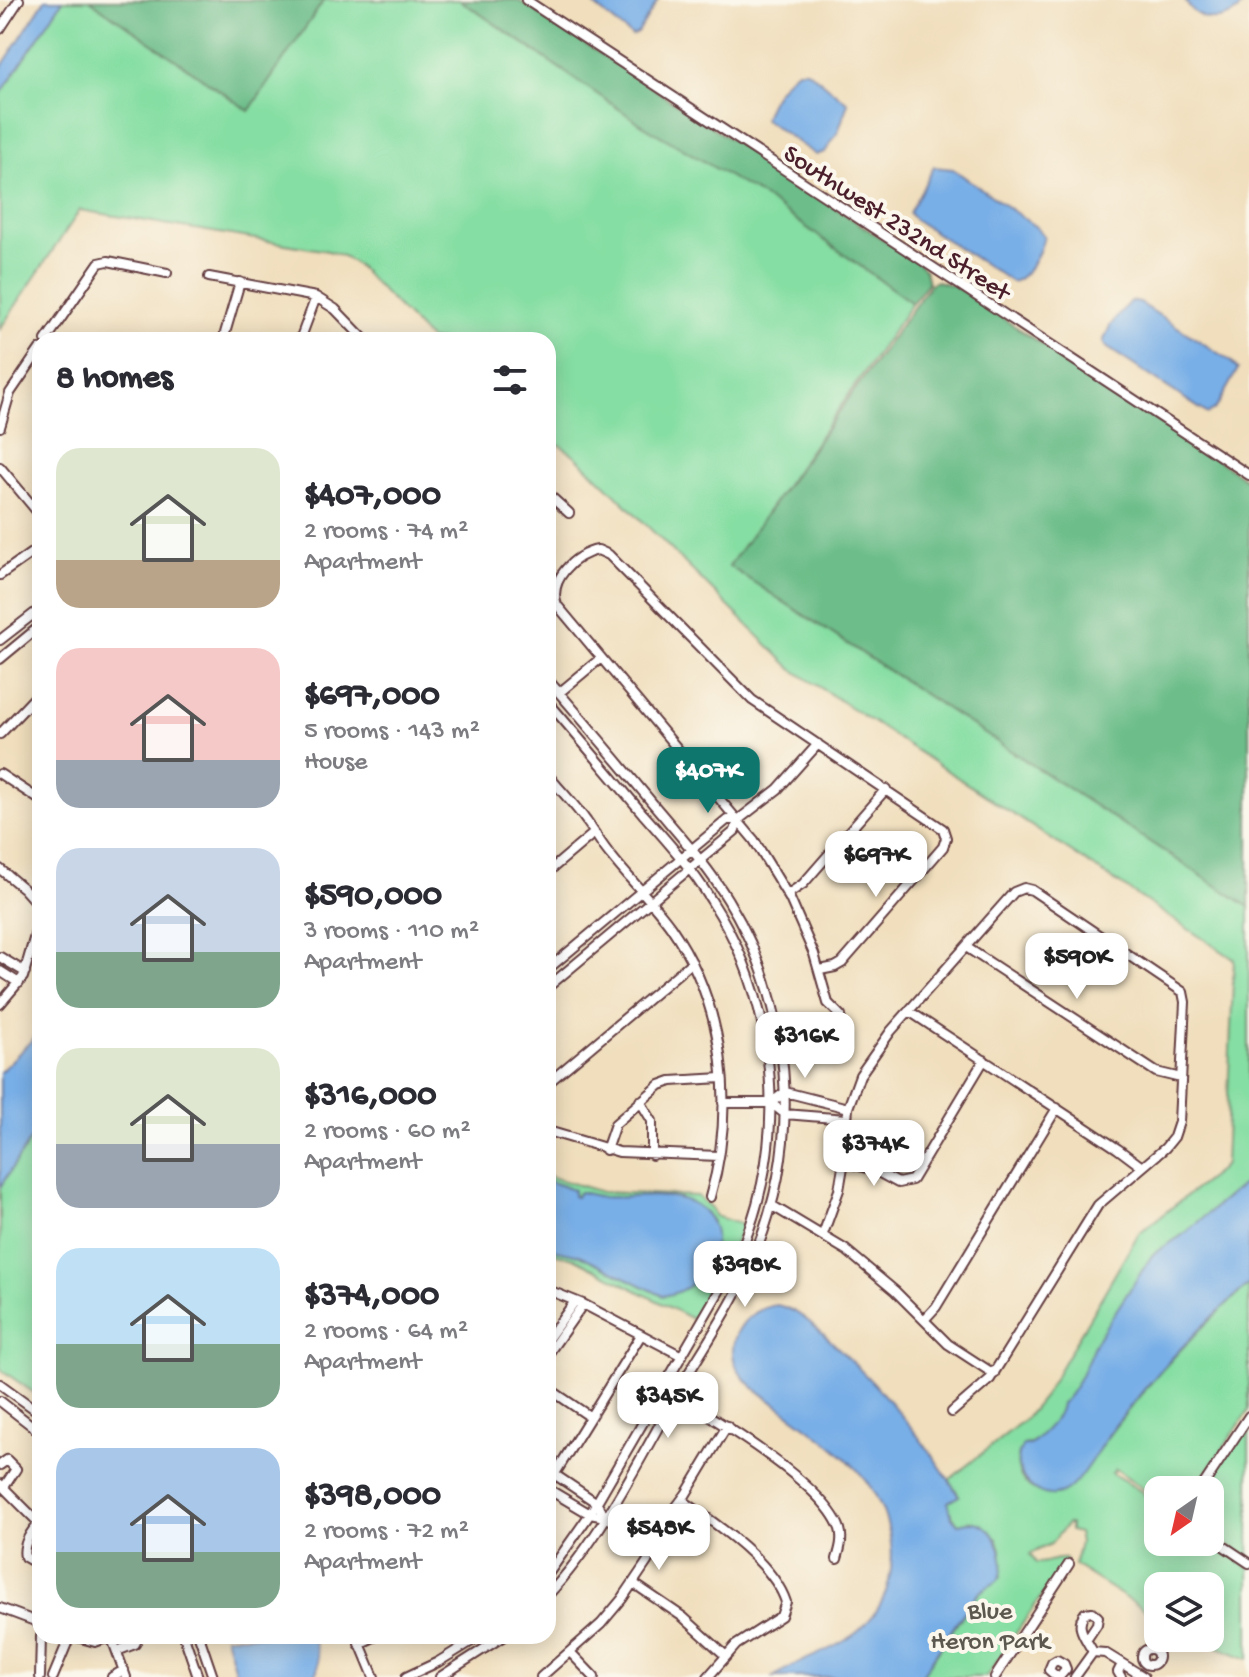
<!DOCTYPE html>
<html lang="en">
<head>
<meta charset="utf-8">
<style>
	:root { --surface:#fff; --page:#f7f7f7; --text:#2b2b33; --muted:#7c7c81; --accent:#0f766e }
	body { margin:0; font-family:"Gochi Hand",sans-serif; background:var(--page); color:var(--text); height:100vh; display:flex; flex-direction:column; font-size:30px; white-space:nowrap }
	* { box-sizing:border-box; margin:0 }
	p { font-size:26px; color:var(--muted) }
	.icon { flex:none; width:44px; height:44px; fill:none; stroke:currentColor; stroke-width:2; stroke-linecap:round; stroke-linejoin:round }
	.map { position:relative; flex:1; overflow:hidden }
	.details { position:absolute; left:32px; top:332px; width:524px; height:1312px; display:flex; flex-direction:column; background:var(--surface); border-radius:24px; box-shadow:0 4px 20px #0003 }
	.details>* { flex:none }
	.needle { width:52px; rotate:214deg }
	.buttons { position:absolute; left:1144px; top:1476px; display:grid; gap:16px }
	.buttons a { display:grid; place-items:center; width:80px; height:80px; border-radius:16px; background:var(--surface); box-shadow:0 4px 20px #0003; font-size:40px }
	.price { position:absolute; translate:-50% -68px; padding:0 18px; border-radius:16px; background:#fff; color:#222; font-size:26px; line-height:52px; filter:drop-shadow(0 2px 4px #0008) }
	.price::after { content:''; position:absolute; left:50%; top:48px; width:24px; height:18px; margin-left:-12px; background:inherit; clip-path:polygon(0 0,100% 0,50% 100%) }
	.price.on { background:var(--accent); color:#fff }
	ul { padding:0; list-style:none }
	li { display:flex; align-items:center; gap:24px; height:200px; padding:0 24px }
	li span { display:grid; place-items:center; flex:none; width:224px; height:160px; border-radius:24px; color:#555 }
	li>.icon { margin-inline-start:auto }
	span .icon { width:96px; height:96px; fill:#fffc; stroke-width:1 }
	li b { font-size:34px }
	h2 { display:flex; justify-content:space-between; align-items:center; height:96px; padding:0 24px; font-size:34px }
	.map>svg:first-child { display:block }
	.green { fill:#85dea3; stroke:#687e67; stroke-width:2 }
	.forest { fill:#6cbd89; stroke:#5b6e5a; stroke-width:2 }
	.water { fill:#78afe7; stroke:#616789; stroke-width:2 }
	.lines { fill:none; stroke-linecap:round; stroke-linejoin:round }
	.minor-casing { stroke:#633c41; stroke-width:12 }
	.minor { stroke:#fff; stroke-width:8 }
	.labels { text-anchor:middle; stroke-width:8; stroke-linejoin:round; paint-order:stroke }
	.street-label { font-size:26px; fill:#4a1f2b; stroke:#fbf7ec }
	.park-label { font-size:26px; fill:#5c584f; stroke:#fbf7ec }
</style>
</head>
<body>
<div class="map">
<svg width="1249" height="1677" viewBox="0 0 1249 1677">
	<rect width="100%" height="100%" fill="#fbf7ec"/>
	<filter id="ink" filterUnits="userSpaceOnUse"><feTurbulence type="fractalNoise" baseFrequency=".0125" numOctaves="2"/><feDisplacementMap in="SourceGraphic" scale="16" xChannelSelector="R" yChannelSelector="G"/><feConvolveMatrix kernelMatrix="1 2 1 2 8 2 1 2 1" color-interpolation-filters="sRGB"/></filter>
	<filter id="wash" filterUnits="userSpaceOnUse"><feTurbulence type="fractalNoise" baseFrequency=".006" numOctaves="4" result="noise"/><feDisplacementMap in="SourceGraphic" scale="32" xChannelSelector="R" yChannelSelector="G"/><feGaussianBlur stdDeviation="1.8" result="paint"/><feColorMatrix in="noise" values="0 0 0 0 0 0 0 0 0 0 0 0 0 0 0 0 0 1.4 0 .05"/><feComposite in="paint" operator="in"/></filter>
	<g filter="url(#wash)">
		<rect width="100%" height="100%" fill="#f0debc"/>
		<path class="green" d="M63 0H90L249 110 324 0H460L641 124 767 199 912 303 730 566 1249 907V1179L1181 1236 1153 1254 1092 1350C1091 1360 1076 1387 1070 1396 1067 1400 1063 1402 1061 1406 1060 1408 1060 1410 1060 1412 1055 1424 1035 1445 1023 1445 1003 1478 1042 1509 1074 1483 1127 1407 1179 1345 1249 1284V1410L1195 1490H1158V1505L1149 1493 1116 1469 1112 1473 1142 1492 1158 1510V1542H1210L1249 1568V1659L1194 1638H1210V1586H1158V1618L1074 1565 1080 1543 1078 1533 1070 1531V1524H1067L1051 1544 1030 1554 1036 1563C1047 1564 1055 1557 1067 1559L986 1677H921L971 1603 984 1587 997 1581 1001 1576V1549L997 1539 971 1521 958 1524 947 1507 948 1502 959 1495 949 1480 1026 1418 1044 1396 1139 1233 1215 1174 1225 1164 1234 959 792 669 609 488 573 454 548 437V340H430L357 265 343 256 328 251 80 210 0 329V95Z
			M40 1133V1397L0 1369V1187L30 1140Z
			M548 1176 602 1192 697 1196 710 1207 715 1216 743 1225 725 1265 692 1319 574 1258 548 1252V1248L580 1255 663 1296 694 1283 711 1255 712 1221 703 1210 680 1198 602 1197 579 1192 576 1197 573 1196 574 1190 548 1181Z
			M1249 1423V1558L1210 1533V1490H1204Z"/>
		<path class="forest" d="M90 0H324L249 111Z
			M460 0H518L916 261 925 270 928 283 912 303 767 199 641 124Z
			M937 281 954 286 1249 481V907L729 566 931 283Z"/>
		<path class="water" d="M45 0H63L0 95V69Z
			M599 0H658L638 33 632 36 595 6Z
			M1185 0H1247C1231 24 1200 27 1185 0Z
			M797 70H807L848 103 838 132 825 152 816 155 764 119C769 100 782 82 797 70Z
			M934 167 953 169 1036 227 1044 236C1040 252 1029 277 1012 282L914 219 909 213Z
			M1130 301 1140 303 1229 360 1238 369 1216 408 1208 414 1105 346 1103 342 1110 326Z
			M40 1032V1133L30 1140 0 1187V1072Z
			M1249 1179V1284C1200 1326 1157 1371 1118 1422 1103 1440 1087 1472 1071 1487 1046 1512 1004 1474 1023 1445H1030C1041 1434 1060 1419 1061 1403 1074 1396 1089 1357 1095 1343L1153 1254 1181 1236Z
			M548 1181 574 1190 573 1196 576 1197 579 1192C587 1193 595 1196 603 1197 636 1200 688 1185 709 1218 718 1231 716 1246 709 1259 698 1281 687 1292 663 1296L580 1255 548 1248Z
			M777 1305C800 1310 816 1328 833 1343 882 1389 924 1438 959 1496L948 1502 952 1517 958 1524C962 1524 966 1522 970 1522 994 1521 1007 1555 1001 1575 998 1585 984 1586 978 1594 957 1620 939 1649 921 1677H773C805 1655 846 1650 871 1618 888 1598 894 1570 891 1544 883 1475 831 1445 780 1407 768 1398 752 1388 742 1376 719 1346 743 1309 777 1305Z
			M225 1636H313C316 1650 321 1664 315 1677H237Z"/>
	</g>
	<g filter="url(#ink)">
		<g class="lines">
			<defs>
				<path id="minor" d="M526 0 1249 475
					M0 29 19 0
					M209 277 316 297 335 309 365 340
					M46 340 99 263 108 261 167 273
					M223 340 240 282
					M300 340 316 297
					M0 427 10 393 40 349
					M0 467 40 515
					M548 494 569 513
					M0 575 40 547
					M0 640 40 609
					M0 659 40 626
					M548 680C584 721 619 763 654 805 680 836 707 865 728 900 792 1005 802 1135 757 1249 739 1294 712 1335 687 1376 645 1448 605 1534 548 1595
					M559 693 601 658
					M548 702C580 739 611 776 643 814 667 841 692 869 711 900 781 1008 789 1145 736 1262L590 1514 548 1574
					M0 734 40 692
					M0 774 40 800
					M548 775C561 791 576 806 587 822 596 834 602 846 612 857 631 881 654 903 671 927 725 1005 736 1108 710 1197
					M0 869 24 889 40 907
					M548 872 594 833
					M788 894 803 884 886 789
					M966 947 1156 1072 1181 1078
					M0 957 25 972
					M548 969 727 820H738
					M820 970 835 967 842 963 943 847 946 838 943 829 752 700 609 555 598 550C574 554 548 581 557 605L754 840 790 899 814 954 828 1003 841 1016
					M0 971 19 983
					M548 987 735 831 738 820 778 789 818 744
					M0 1004 23 977 40 918
					M909 1011 1118 1149 1142 1167
					M548 1083 692 962
					M640 1101 652 1121V1155
					M723 1103H771
					M771 1103 785 1092 848 1108
					M771 1103 785 1114 846 1119
					M548 1131 619 1152 719 1156
					M606 1150 615 1124 660 1085 671 1081 722 1078
					M844 1161 876 1171 898 1183 912 1180 984 1060
					M771 1205 846 1250 895 1291 948 1344 994 1374
					M823 1234 839 1190 844 1161 848 1108 860 1075 891 1031 1014 892 1024 888 1032 890 1183 992 1185 1002 1179 1122 1174 1137 1165 1148 1098 1205 990 1379 952 1412
					M548 1290 583 1304 682 1356
					M924 1320 936 1307 1057 1108
					M548 1339 575 1301
					M548 1354 583 1304
					M0 1384 40 1413
					M548 1388 589 1416
					M676 1396C717 1420 824 1484 840 1529 843 1539 840 1549 837 1559
					M0 1401 40 1432
					M0 1465 7 1460 16 1469 4 1487
					M548 1470 597 1503 605 1517
					M0 1484 40 1524
					M548 1485 641 1335
					M548 1489 590 1514 605 1517 655 1543
					M1200 1490 1249 1416
					M682 1500C715 1523 773 1562 786 1602L781 1616 736 1645 708 1677
					M40 1522C31 1531 22 1545 25 1557L32 1561 38 1560 40 1556
					M1210 1537 1249 1563
					M633 1583 683 1617 725 1655
					M0 1608 40 1623
					M73 1636 95 1642 112 1636
					M111 1636 126 1677
					M184 1636 198 1677
					M199 1636 213 1677
					M357 1636 374 1677
					M1087 1639 1097 1624 1098 1617 1092 1612 1085 1613C1074 1627 1086 1638 1093 1652
					M359 1644 376 1636
					M1142 1657a8 8 0 1 1 16 0a8 8 0 1 1-16 0Z
					M117 1651 135 1644 139 1636
					M570 1652 594 1677
					M1093 1652 1105 1653 1144 1677
					M40 1677 41 1636
					M53 1677 70 1636
					M112 1677 124 1670
					M406 1677 438 1662 480 1636
					M440 1677 504 1636
					M541 1677 601 1624 622 1599 647 1562 665 1522 686 1494 727 1426
					M995 1677 1069 1564
					M1057 1677 1049 1670 1052 1663 1057 1660 1064 1664 1066 1669 1059 1677
					M1075 1677 1093 1652
					M1121 1677 1118 1672 1122 1664"/>
			</defs>
			<use href="#minor" class="minor-casing"/>
			<use href="#minor" class="minor"/>
		</g>
	</g>
	<g class="labels">
		<g class="street-label">
			<text transform="translate(898 221) rotate(33)" y="9">Southwest 232nd Street</text>
		</g>
		<g class="park-label">
			<text x="990" y="1618">Blue<tspan x="990" dy="30">Heron Park</tspan></text>
		</g>
	</g>
</svg>
<div class="buttons">
<a><svg class="needle" viewBox="-14 -14 28 28"><path d="M0-13l5 13h-10z" fill="#e53935"/><path d="M0 13l5-13h-10z" fill="#7c7c81"/></svg></a>
<a><svg class="icon" aria-label="layers" viewBox="0 0 24 24"><path d="M12 4l9 5-9 5-9-5zM3 14l9 5 9-5"/></svg></a>
</div>
<b class="price on" style="left:708px;top:815px">$407K</b>
<b class="price" style="left:876px;top:899px">$697K</b>
<b class="price" style="left:1077px;top:1001px">$590K</b>
<b class="price" style="left:805px;top:1080px">$316K</b>
<b class="price" style="left:874px;top:1188px">$374K</b>
<b class="price" style="left:745px;top:1309px">$398K</b>
<b class="price" style="left:668px;top:1440px">$345K</b>
<b class="price" style="left:659px;top:1572px">$548K</b>
<section class="details">
<h2>8 homes<svg class="icon" aria-label="filters" viewBox="0 0 24 24"><path d="M4 7h16M4 17h16"/><circle cx="9" cy="7" r="2"/><circle cx="15" cy="17" r="2"/></svg></h2>
<ul>
<li><span style="background:linear-gradient(#dfe7d0 70%,#b9a48a 0)"><svg class="icon" aria-label="home" viewBox="0 0 24 24"><path d="M3 11l9-7 9 7M6 9v11h12V9"/></svg></span><div><b>$407,000</b><p>2 rooms · 74 m²</p><p>Apartment</p></div></li>
<li><span style="background:linear-gradient(#f6c9c9 70%,#9aa5b1 0)"><svg class="icon" aria-label="home" viewBox="0 0 24 24"><path d="M3 11l9-7 9 7M6 9v11h12V9"/></svg></span><div><b>$697,000</b><p>5 rooms · 143 m²</p><p>House</p></div></li>
<li><span style="background:linear-gradient(#c9d6e8 65%,#7fa58c 0)"><svg class="icon" aria-label="home" viewBox="0 0 24 24"><path d="M3 11l9-7 9 7M6 9v11h12V9"/></svg></span><div><b>$590,000</b><p>3 rooms · 110 m²</p><p>Apartment</p></div></li>
<li><span style="background:linear-gradient(#dfe7d0 60%,#9aa5b1 0)"><svg class="icon" aria-label="home" viewBox="0 0 24 24"><path d="M3 11l9-7 9 7M6 9v11h12V9"/></svg></span><div><b>$316,000</b><p>2 rooms · 60 m²</p><p>Apartment</p></div></li>
<li><span style="background:linear-gradient(#bfe0f5 60%,#7fa58c 0)"><svg class="icon" aria-label="home" viewBox="0 0 24 24"><path d="M3 11l9-7 9 7M6 9v11h12V9"/></svg></span><div><b>$374,000</b><p>2 rooms · 64 m²</p><p>Apartment</p></div></li>
<li><span style="background:linear-gradient(#a9c7e8 65%,#7fa58c 0)"><svg class="icon" aria-label="home" viewBox="0 0 24 24"><path d="M3 11l9-7 9 7M6 9v11h12V9"/></svg></span><div><b>$398,000</b><p>2 rooms · 72 m²</p><p>Apartment</p></div></li>
</ul>
</section>
</div>
</body>
</html>
